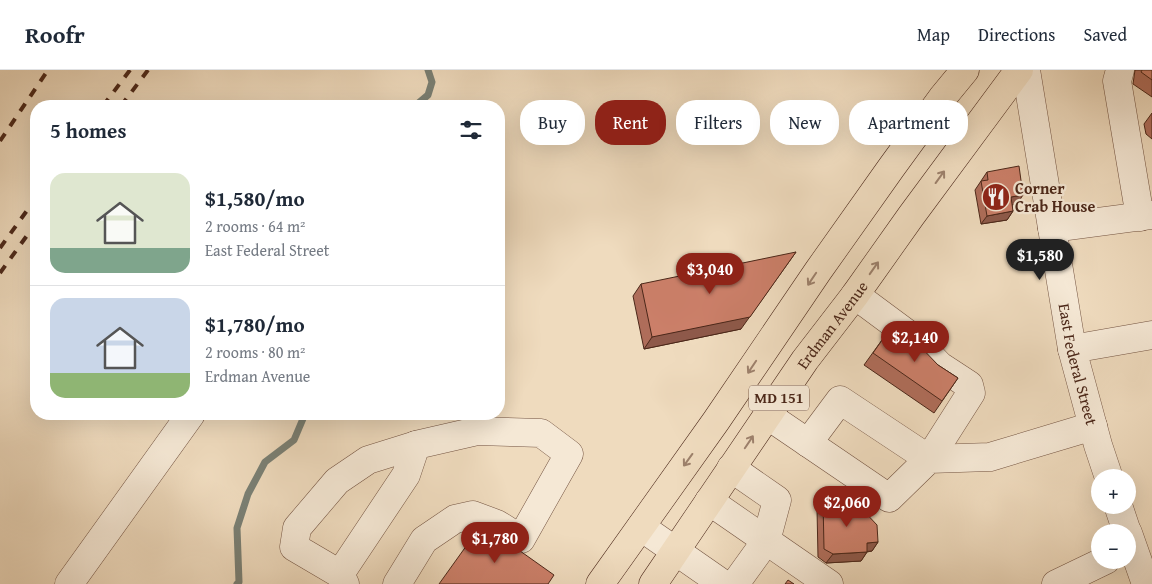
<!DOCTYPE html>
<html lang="en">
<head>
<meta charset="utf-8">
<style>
	:root { --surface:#fff; --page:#f2f2f3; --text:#1f2937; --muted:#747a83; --line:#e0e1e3; --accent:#8f2418 }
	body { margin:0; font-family:"Gentium Book Plus",serif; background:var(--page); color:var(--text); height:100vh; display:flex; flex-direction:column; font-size:19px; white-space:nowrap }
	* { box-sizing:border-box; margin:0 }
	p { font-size:16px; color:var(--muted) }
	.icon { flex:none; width:28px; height:28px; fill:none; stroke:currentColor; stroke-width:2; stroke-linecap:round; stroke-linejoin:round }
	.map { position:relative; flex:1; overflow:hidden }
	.side { position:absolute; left:30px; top:30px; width:475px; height:320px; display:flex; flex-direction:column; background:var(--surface); border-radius:20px; box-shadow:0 5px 20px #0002 }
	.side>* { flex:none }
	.hud { position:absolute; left:520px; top:30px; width:475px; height:45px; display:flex; gap:10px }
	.fabs { position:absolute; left:1091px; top:399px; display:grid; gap:10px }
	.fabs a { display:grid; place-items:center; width:45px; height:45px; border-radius:50%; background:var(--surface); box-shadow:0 5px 20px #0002; font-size:25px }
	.price { position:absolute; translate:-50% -42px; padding:0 11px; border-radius:18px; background:var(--accent); color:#fff; font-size:16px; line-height:32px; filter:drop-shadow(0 1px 2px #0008) }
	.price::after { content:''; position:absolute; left:50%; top:30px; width:15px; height:11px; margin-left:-8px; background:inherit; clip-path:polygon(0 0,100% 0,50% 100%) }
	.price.on { background:#222; color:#fff }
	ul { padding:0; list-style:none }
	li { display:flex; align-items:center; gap:15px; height:125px; padding:0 20px }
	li+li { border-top:1px solid var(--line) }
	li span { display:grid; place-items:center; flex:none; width:140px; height:100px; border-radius:15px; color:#555 }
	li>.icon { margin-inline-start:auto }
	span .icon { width:60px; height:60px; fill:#fffc; stroke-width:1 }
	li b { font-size:21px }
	h2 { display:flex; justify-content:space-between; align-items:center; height:60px; padding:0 20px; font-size:21px }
	.tag { padding:0 18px; border-radius:20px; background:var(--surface); box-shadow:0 5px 20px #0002; font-size:18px; line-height:45px }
	.tag.on { background:var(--accent); color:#fff }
	header { display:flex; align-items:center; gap:30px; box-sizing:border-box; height:70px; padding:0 25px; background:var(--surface); border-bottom:1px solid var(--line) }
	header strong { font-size:24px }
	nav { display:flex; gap:28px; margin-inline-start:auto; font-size:18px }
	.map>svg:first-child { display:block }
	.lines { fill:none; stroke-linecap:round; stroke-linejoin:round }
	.stream { stroke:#7a8075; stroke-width:7 }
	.minor-casing { stroke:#745442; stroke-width:29 }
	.major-casing { stroke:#4b2719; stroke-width:29 }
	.minor { stroke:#f5e8d5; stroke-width:28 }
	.major { stroke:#efdbbe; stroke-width:28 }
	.rail { stroke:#4b2719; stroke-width:4; stroke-dasharray:9 9; stroke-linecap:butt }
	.wall { fill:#af6d5a; stroke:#4b2719 }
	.shaded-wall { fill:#8e594a; stroke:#4b2719 }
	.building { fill:#cb7f69; stroke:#4b2719 }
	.oneway { stroke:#9d816c }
	.labels { text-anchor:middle; stroke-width:4.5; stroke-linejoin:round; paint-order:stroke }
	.shield { fill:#f5e8d5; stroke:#7e6151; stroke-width:1 }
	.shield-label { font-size:15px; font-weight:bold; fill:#4b2719 }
	.poi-label { font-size:16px; font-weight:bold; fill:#4b2719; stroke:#f5e8d5; text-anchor:start }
	.street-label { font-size:16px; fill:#4b2719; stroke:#f5e8d5 }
</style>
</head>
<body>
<header>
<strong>Roofr</strong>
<nav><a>Map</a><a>Directions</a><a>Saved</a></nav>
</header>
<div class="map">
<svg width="1152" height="514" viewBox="0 0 1152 514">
	<rect width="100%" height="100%" fill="#efdbbe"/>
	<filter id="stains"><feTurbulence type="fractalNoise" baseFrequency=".004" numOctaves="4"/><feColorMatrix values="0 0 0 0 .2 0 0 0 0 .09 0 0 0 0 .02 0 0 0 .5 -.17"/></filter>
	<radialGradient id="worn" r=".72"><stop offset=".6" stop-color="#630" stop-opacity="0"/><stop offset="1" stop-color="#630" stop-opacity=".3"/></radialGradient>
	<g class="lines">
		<path class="stream" d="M415 36 428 25 432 12 428 0
			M237 514 239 512 237 458 248 424 265 392 294 370 305 344"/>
		<defs>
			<g id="minor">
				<path id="s1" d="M1026 0 1072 279 1098 375 1109 408"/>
				<path d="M1120 0 1117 11 1140 147"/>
				<path d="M1052 158 1152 145"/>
				<path d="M1072 279 1152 265"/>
				<path d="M767 345 889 428 929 389 990 387 1093 356"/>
				<path d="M808 373 840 330 929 389 971 323 969 315 940 296 913 268 855 225"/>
				<path d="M731 398 777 430 766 471 735 514"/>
				<path d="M709 431 829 514"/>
				<path d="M1118 435 1127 462"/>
				<path d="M641 457 723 514"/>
				<path d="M1128 463 1146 514"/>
				<path d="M340 504 294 477 297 458 337 411 368 390 416 375"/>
				<path d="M69 514 191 344"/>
				<path d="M345 514 340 504 406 405 416 375 477 361 541 363 569 384 521 469 497 454 473 445 455 449 424 470 397 514"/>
				<path d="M1056 514 1106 490"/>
			</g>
			<g id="major">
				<path d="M600 514 716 351 818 201 891 98 942 28 965 0"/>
				<path id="s2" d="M653 514 805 290 855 225 911 146 1019 0"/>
			</g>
		</defs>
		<use href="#minor" class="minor-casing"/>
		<use href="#major" class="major-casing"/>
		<use href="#minor" class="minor"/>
		<use href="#major" class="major"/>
		<path class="rail" d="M103 36 130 0
			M121 36 148 0
			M0 71 48 0
			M0 178 36 128
			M0 203 36 153"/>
	</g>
	<path class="wall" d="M1135 0H1152V27L1133 14Z
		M1152 43V69L1146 64 1144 54Z
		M987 102 1017 134 1012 135 1013 141 1007 150 981 154 975 120Z
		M641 214 741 259 644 279 633 226Z
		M892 256 938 295 958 308 934 343 864 295Z
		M823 430 843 433 855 439 878 472 872 481 867 482 861 491 826 493 818 487 817 439Z"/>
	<path class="shaded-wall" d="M1023 125 1017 134 1005 136 1011 127Z
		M1013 141 1007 150 981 154 987 146Z
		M796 182 741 259 644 279 652 267Z
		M878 472 872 481 860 482 867 473Z
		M867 482 861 491 826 493 833 484Z"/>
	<path class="building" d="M1142 0H1152V10L1141 2Z
		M1019 96 1023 125 1011 127 1013 141 987 146 981 111 988 110 987 102Z
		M796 182 750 247 652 267 641 214Z
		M892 256 916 272 938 295 958 308 942 331 873 283Z
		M823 430H843V433H854L855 439H862L877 455 878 472 867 473V482L833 484 824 479Z
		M482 454 554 505 548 514H439Z
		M788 510 794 514H785Z"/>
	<defs><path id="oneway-shaft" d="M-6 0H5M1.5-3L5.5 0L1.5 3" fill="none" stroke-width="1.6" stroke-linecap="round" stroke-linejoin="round" transform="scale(1.25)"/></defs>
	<g class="oneway">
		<use href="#oneway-shaft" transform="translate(940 107) rotate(-54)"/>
		<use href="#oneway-shaft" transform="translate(874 198) rotate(-55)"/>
		<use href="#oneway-shaft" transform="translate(812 209) rotate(124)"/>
		<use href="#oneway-shaft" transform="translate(752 297) rotate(124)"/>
		<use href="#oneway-shaft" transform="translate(749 372) rotate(-56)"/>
		<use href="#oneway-shaft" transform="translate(688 390) rotate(126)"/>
	</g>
	<defs>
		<symbol id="restaurant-disc" viewBox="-11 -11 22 22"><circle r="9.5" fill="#8f2418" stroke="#f5e8d5"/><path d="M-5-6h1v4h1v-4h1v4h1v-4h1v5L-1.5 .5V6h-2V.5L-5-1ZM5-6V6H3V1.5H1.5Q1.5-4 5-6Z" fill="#fff"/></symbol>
	</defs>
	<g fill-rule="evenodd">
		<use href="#restaurant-disc" x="980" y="111" width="32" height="32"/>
	</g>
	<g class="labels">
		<rect class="shield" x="749" y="315.5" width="60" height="25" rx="4"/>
		<g class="shield-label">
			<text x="779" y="333">MD 151</text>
		</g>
		<g class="poi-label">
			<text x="1015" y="124">Corner<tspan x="1015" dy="18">Crab House</tspan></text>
		</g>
		<g class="street-label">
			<text dy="6" stroke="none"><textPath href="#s2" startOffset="315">Erdman Avenue</textPath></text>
			<text dy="6" stroke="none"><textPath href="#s1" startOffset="299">East Federal Street</textPath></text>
		</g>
	</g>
	<rect width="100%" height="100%" filter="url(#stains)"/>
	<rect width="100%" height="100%" fill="url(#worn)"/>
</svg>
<div class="fabs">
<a>+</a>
<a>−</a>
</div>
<b class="price on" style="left:1040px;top:211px">$1,580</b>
<b class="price" style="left:710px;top:225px">$3,040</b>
<b class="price" style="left:915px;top:293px">$2,140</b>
<b class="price" style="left:847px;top:458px">$2,060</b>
<b class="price" style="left:495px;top:494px">$1,780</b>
<div class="hud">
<a class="tag">Buy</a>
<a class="tag on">Rent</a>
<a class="tag">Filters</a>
<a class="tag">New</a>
<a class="tag">Apartment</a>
</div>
<section class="side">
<h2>5 homes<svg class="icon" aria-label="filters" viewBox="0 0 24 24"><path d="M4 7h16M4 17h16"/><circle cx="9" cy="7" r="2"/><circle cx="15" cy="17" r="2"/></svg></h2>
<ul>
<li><span style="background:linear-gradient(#dfe7d0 75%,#7fa58c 0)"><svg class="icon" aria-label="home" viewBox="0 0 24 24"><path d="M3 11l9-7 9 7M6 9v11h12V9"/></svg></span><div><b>$1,580/mo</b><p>2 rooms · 64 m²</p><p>East Federal Street</p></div></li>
<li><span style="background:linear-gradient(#c9d6e8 75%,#8fb573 0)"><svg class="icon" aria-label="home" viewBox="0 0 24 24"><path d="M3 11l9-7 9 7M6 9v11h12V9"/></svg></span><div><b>$1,780/mo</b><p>2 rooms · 80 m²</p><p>Erdman Avenue</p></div></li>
</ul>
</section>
</div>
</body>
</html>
